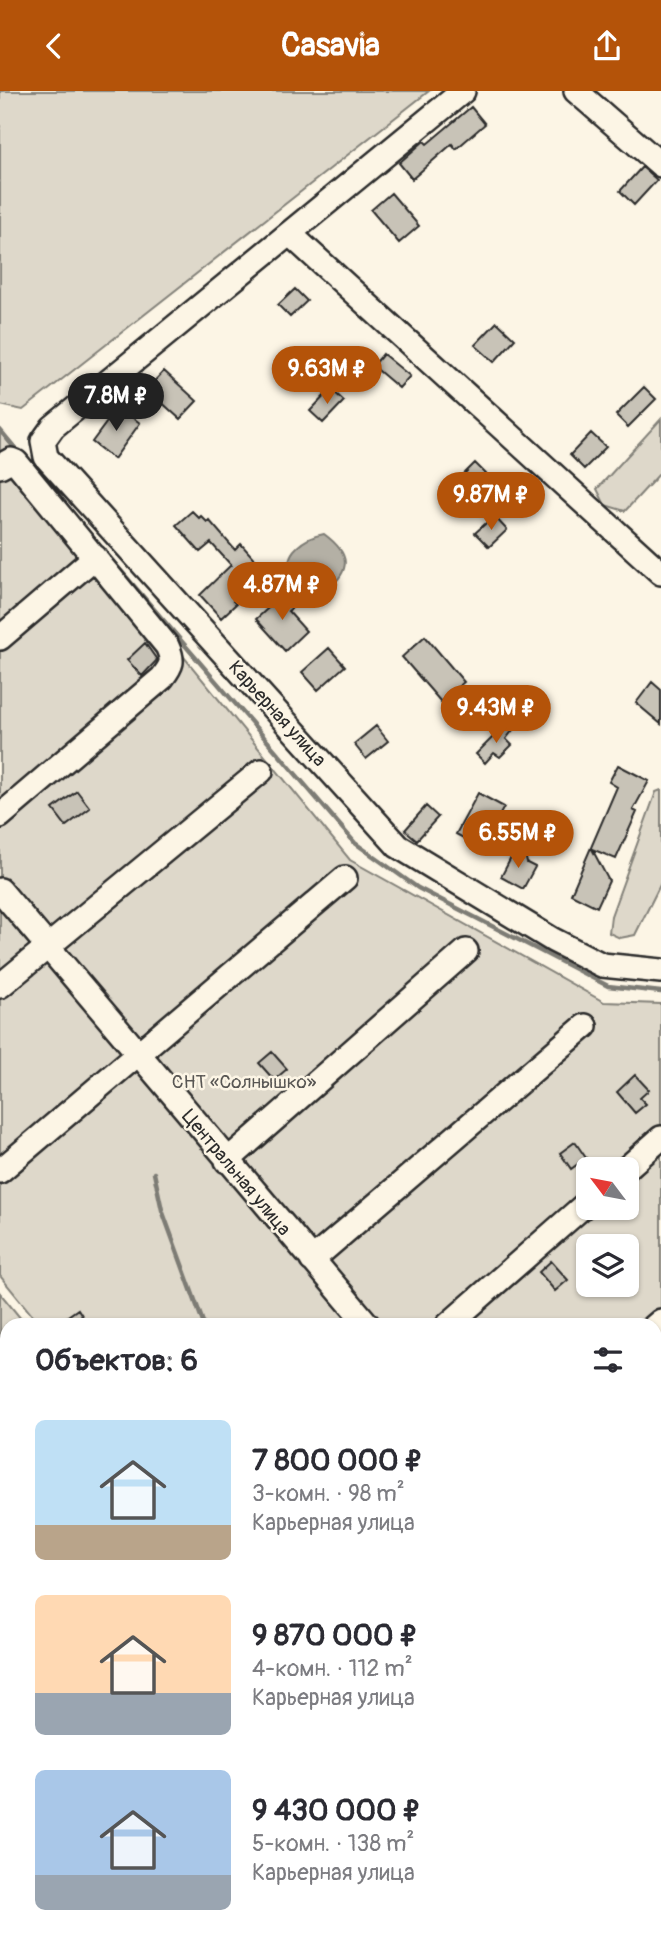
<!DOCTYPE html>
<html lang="ru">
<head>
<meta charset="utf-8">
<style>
	:root { --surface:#fff; --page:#f7f7f7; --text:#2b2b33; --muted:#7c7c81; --accent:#b45309 }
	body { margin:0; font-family:Pangolin,sans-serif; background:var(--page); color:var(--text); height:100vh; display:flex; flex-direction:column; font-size:26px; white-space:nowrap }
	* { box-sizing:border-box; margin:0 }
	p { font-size:23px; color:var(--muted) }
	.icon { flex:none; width:38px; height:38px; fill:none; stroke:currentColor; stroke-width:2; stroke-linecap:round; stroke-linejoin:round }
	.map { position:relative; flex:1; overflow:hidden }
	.side { position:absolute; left:0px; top:1227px; width:662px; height:625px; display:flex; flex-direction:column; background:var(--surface); border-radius:21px 21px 0 0; box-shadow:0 2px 5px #0004 }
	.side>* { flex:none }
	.needle { width:46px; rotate:302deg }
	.buttons { position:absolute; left:576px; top:1066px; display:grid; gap:14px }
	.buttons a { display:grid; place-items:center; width:63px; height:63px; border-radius:10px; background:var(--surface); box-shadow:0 2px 5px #0004; font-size:35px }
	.price { position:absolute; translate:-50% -60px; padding:0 16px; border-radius:24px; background:var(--accent); color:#fff; font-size:23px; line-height:46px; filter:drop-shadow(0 2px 4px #0008) }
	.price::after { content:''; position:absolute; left:50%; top:42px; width:21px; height:16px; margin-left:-10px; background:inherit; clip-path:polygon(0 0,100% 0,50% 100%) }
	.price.on { background:#222; color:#fff }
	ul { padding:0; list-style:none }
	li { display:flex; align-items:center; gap:21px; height:175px; padding:0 35px }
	li span { display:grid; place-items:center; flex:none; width:196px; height:140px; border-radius:10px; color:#555 }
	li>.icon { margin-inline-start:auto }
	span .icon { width:84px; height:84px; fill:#fffc; stroke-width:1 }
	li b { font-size:30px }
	h2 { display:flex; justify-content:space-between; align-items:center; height:84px; padding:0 35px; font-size:30px }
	header { display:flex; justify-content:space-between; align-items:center; height:91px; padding:0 35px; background:var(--accent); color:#fff; font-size:32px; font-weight:800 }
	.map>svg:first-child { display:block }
	.green { fill:#ded8ca; stroke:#84827a; stroke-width:2; fill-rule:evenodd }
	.water { fill:#b4b0a5; stroke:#7d7b74; stroke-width:2 }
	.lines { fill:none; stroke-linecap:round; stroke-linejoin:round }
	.stream { stroke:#7d7b74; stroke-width:4.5 }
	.building { fill:#c8c3b7; stroke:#2b2b2b; stroke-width:2 }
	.minor-casing { stroke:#2b2b2b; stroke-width:28 }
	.minor { stroke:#fcf5e5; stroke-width:23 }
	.labels { text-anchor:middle; stroke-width:5; stroke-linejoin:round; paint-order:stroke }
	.street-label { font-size:19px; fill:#2b2b2b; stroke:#fcf5e5 }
	.park-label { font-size:19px; fill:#585653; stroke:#fcf5e5 }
</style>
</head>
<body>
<header><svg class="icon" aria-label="back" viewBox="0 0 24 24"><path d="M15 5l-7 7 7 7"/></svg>Casavia<svg class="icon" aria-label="share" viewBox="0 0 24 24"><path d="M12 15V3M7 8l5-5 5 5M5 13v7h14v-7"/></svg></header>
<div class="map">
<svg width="661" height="1850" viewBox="0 0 661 1850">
	<rect width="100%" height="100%" fill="#fcf5e5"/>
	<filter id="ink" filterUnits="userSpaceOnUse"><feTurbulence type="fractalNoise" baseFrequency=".0143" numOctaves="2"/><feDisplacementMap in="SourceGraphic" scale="14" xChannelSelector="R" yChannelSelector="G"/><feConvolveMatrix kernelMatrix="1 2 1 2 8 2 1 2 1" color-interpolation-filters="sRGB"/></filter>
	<g filter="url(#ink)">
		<path class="green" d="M0 0H429L23 319 0 314Z
			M661 328V381L625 420 605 414 597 398Z
			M0 341 350 769 604 911 661 913V1411L655 1417 654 1234H40L0 1185ZM588 1078H626V1116H588ZM588 1155H626V1194H588Z
			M661 699V792L635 844 620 847 609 842 611 825 656 701Z
			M0 1202 26 1234H7V1361L0 1367Z
			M661 1439V1850H524L522 1845 654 1844V1445Z"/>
		<path class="water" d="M324 443C351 463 352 479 326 500H308C303 495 295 489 292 484 280 461 307 446 324 443Z"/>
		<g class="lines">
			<path class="stream" d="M0 339 20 363
				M85 438 355 752 418 797 608 895 661 901
				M154 1082 162 1119 204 1234
				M0 1601 7 1595
				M509 1844 511 1850"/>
		</g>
		<path class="building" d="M471 16 485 33 456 58 452 53 412 88 399 72 424 50 427 53Z
			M642 76 657 89 634 114 620 100Z
			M391 102 419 135 399 152 371 119Z
			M295 198 307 210 290 226 278 214Z
			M497 231 515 248 494 271 475 254Z
			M383 263 410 285 399 297 373 275Z
			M164 280 197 310 180 328 147 298Z
			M644 296 656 308 628 336 616 324Z
			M331 298 344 310 323 332 310 320Z
			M118 316 140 332 114 368 92 351Z
			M591 342 606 356 584 378 570 364Z
			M475 372 494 391 470 415 451 396Z
			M192 420 199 427 201 425 207 431 209 429 235 459 241 453 266 481 233 510 236 513 221 527 200 504 231 474 211 452 200 461 176 434Z
			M494 425 507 439 489 456 475 442Z
			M287 500 298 512 288 520 306 540 285 560 256 528Z
			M425 545 464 591 441 611 402 566Z
			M145 552 157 569 142 585 127 569Z
			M329 557 345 575 318 599 302 581Z
			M652 591 661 599V633L636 612Z
			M506 633 513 639 506 648 512 654 500 666 494 662 485 672 476 663Z
			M376 635 388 650 366 668 354 653Z
			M618 674 649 690 633 719 637 721 616 768 592 758 609 790 597 816 571 803 617 696 609 691Z
			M77 700 90 717 66 735 53 718Z
			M478 702 504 716 482 757 456 743Z
			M426 715 438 726 417 749 405 739Z
			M519 760 525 763 527 772 535 776 523 798 501 786 514 761Z
			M272 961 287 978 274 989 259 972Z
			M635 984 649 999 640 1007 646 1013 635 1022 617 1001Z
			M575 1051 586 1067 571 1078 560 1062Z
			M551 1170 568 1189 555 1200 539 1181Z
			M78 1218 88 1234H55Z"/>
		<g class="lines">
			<defs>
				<path id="minor" d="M463 0 53 336 43 350 46 366 398 755 553 849 602 874 661 880
					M576 0 661 74
					M290 143 661 482
					M0 375 11 369 16 371 167 555C174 570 172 574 162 587L0 725
					M0 547 95 466
					M0 799 368 1234
					M0 895 261 680
					M227 1070 466 860
					M626 1078 661 1047
					M0 1080 345 787
					M312 1169 585 935
					M448 1234 588 1111
					M654 1236 661 1230
					M654 1428 661 1422
					M0 1578 7 1583
					M654 1779 661 1776
					M490 1844 492 1850
					M198 1850 204 1844"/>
			</defs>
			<use href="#minor" class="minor-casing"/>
			<use href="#minor" class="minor"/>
		</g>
	</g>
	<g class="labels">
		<g class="street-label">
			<text transform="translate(278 622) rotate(48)" y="7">Карьерная улица</text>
			<text transform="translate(237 1081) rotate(50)" y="7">Центральная улица</text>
		</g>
		<g class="park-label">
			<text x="244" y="997">СНТ «Солнышко»</text>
		</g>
	</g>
</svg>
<div class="buttons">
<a><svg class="needle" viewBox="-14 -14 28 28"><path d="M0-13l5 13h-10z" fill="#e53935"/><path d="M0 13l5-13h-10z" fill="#7c7c81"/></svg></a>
<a><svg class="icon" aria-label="layers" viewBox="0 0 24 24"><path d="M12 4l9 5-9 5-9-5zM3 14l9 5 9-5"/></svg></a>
</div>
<b class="price" style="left:327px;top:315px">9.63M ₽</b>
<b class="price on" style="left:116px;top:342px">7.8M ₽</b>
<b class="price" style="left:491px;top:441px">9.87M ₽</b>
<b class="price" style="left:282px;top:531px">4.87M ₽</b>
<b class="price" style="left:496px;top:654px">9.43M ₽</b>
<b class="price" style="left:518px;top:779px">6.55M ₽</b>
<section class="side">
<h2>Объектов: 6<svg class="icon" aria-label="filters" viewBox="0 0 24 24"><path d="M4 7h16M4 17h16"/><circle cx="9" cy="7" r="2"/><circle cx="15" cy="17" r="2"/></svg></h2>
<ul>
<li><span style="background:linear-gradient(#bfe0f5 75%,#b9a48a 0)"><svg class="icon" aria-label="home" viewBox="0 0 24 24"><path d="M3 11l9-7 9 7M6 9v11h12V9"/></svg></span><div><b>7 800 000 ₽</b><p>3-комн. · 98 m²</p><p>Карьерная улица</p></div></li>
<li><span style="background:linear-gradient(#ffd9b3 70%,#9aa5b1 0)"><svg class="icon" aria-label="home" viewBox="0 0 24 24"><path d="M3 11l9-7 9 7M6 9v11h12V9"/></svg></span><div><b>9 870 000 ₽</b><p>4-комн. · 112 m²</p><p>Карьерная улица</p></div></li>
<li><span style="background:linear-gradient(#a9c7e8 75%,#9aa5b1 0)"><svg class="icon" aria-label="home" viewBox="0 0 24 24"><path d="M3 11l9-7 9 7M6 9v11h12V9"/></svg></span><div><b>9 430 000 ₽</b><p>5-комн. · 138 m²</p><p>Карьерная улица</p></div></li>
</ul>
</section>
</div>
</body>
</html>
